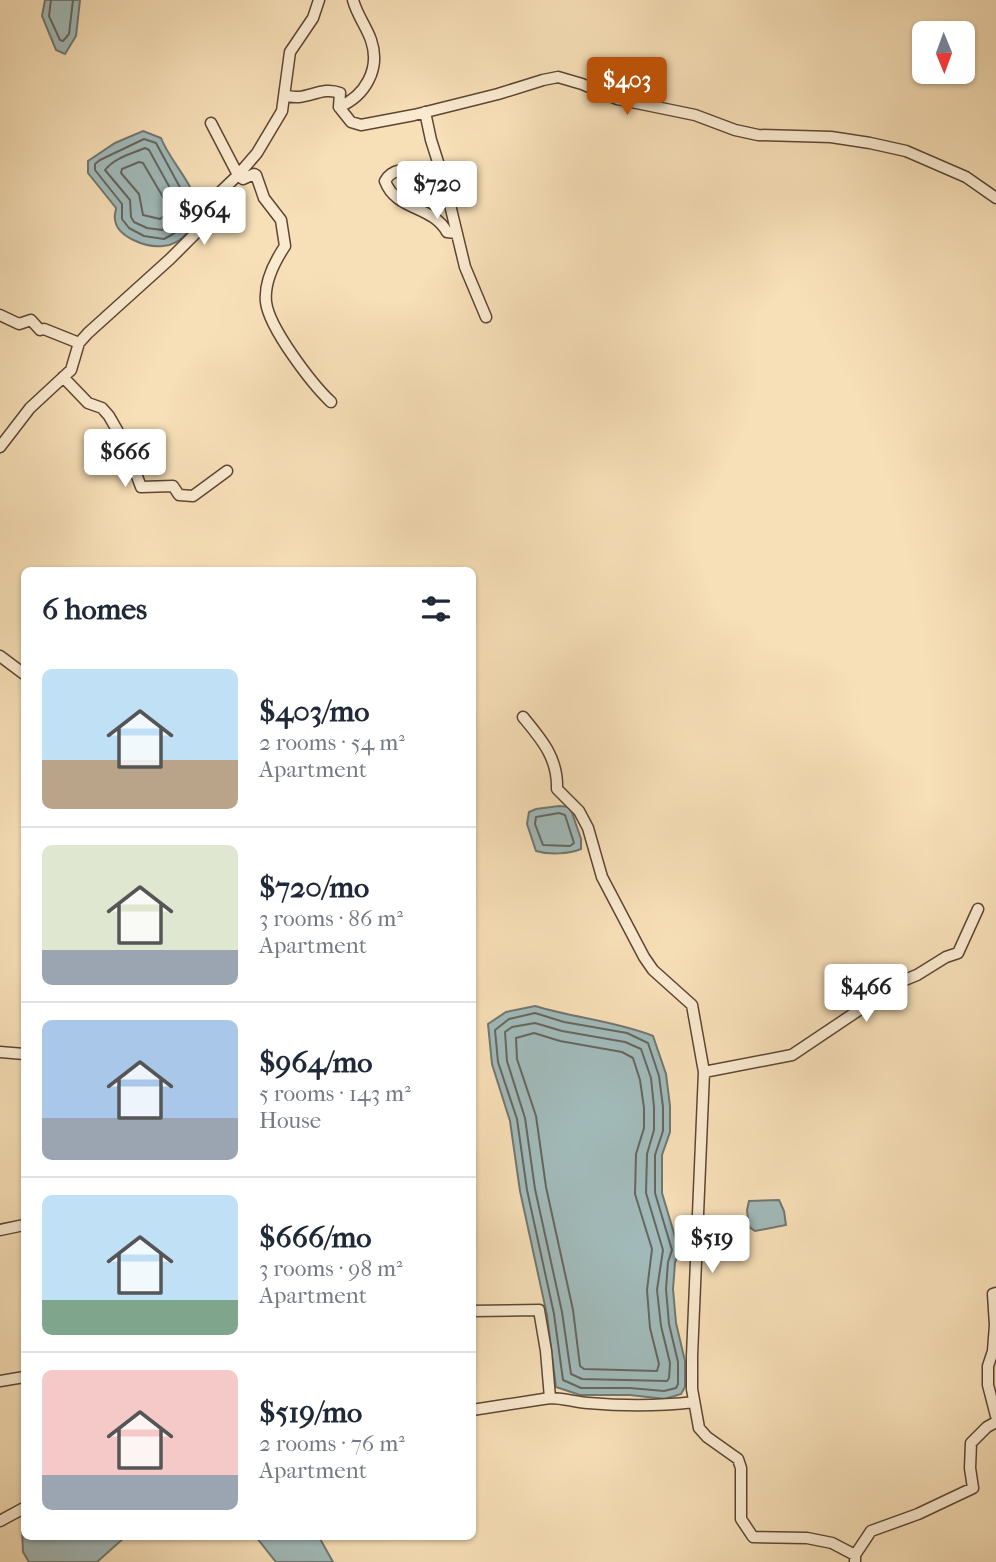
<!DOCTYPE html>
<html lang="en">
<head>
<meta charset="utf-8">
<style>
	:root { --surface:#fff; --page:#f2f2f3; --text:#1f2937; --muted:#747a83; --line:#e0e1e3; --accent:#b45309 }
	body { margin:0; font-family:"IM FELL French Canon",serif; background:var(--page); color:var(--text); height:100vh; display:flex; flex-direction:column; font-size:26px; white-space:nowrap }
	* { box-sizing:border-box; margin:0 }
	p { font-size:23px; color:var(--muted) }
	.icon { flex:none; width:38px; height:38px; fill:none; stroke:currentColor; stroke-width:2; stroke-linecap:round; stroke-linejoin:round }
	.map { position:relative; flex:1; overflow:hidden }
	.details { position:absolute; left:21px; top:567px; width:455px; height:973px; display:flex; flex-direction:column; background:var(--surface); border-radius:10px; box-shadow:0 2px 5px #0004 }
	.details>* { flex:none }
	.needle { width:46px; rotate:179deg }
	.buttons { position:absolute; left:912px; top:21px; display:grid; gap:14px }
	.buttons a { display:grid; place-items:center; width:63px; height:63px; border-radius:10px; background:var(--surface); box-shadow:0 2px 5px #0004; font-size:35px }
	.price { position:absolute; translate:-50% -60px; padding:0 16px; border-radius:7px; background:#fff; color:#222; font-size:23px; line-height:46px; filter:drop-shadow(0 2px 4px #0008) }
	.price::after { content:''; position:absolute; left:50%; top:42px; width:21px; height:16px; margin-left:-10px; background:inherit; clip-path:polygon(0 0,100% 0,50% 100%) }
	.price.selected { background:var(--accent); color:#fff }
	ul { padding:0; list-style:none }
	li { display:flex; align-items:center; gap:21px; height:175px; padding:0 21px }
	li+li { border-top:2px solid var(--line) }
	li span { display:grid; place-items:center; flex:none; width:196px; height:140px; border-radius:10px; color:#555 }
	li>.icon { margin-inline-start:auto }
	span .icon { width:84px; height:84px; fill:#fffc; stroke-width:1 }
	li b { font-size:30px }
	h2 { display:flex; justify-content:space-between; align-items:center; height:84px; padding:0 21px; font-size:30px }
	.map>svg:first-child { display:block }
	.water { fill:#a1bab9; stroke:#717772; stroke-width:2 }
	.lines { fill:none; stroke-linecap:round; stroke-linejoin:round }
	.shore { stroke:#666660; stroke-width:2 }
	.minor-casing { stroke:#5d4634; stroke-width:13 }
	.minor { stroke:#faead0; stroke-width:10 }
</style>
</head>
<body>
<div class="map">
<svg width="996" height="1562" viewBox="0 0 996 1562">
	<rect width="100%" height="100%" fill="#f7dfb7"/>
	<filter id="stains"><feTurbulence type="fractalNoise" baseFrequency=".00286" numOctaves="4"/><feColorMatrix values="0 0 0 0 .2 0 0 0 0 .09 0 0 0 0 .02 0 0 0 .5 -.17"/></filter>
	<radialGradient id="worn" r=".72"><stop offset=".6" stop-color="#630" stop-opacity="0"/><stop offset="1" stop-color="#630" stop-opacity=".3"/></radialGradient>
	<path class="water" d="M45 0H80L76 36 65 54 56 50 42 16Z
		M143 131 161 138C170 161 191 180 197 205 201 223 181 245 163 246 147 248 116 237 115 219 114 215 116 211 116 208L88 173V161L115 143Z
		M559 806 570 807 581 839V849C569 854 549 855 536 851L527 824 529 812 536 809Z
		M535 1006C574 1018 615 1021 653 1036L666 1074 670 1106V1132L662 1155V1193L679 1250 675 1263 673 1289 676 1323 685 1361V1387L681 1394 665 1399 630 1395H580L556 1387 547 1315 520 1191 510 1121 492 1064 488 1024 506 1012Z
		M779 1200 784 1211 786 1225 755 1231 749 1227 747 1210 749 1201Z
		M24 1526V1536L125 1537 97 1562H29L23 1552 22 1528Z
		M256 1537H319L333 1562H276Z"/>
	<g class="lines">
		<path class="shore" d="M51 0 49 16 60 40 63 41 69 34 73 0
			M144 139 156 143 190 206C192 223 178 232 164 239L144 236 129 228 122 219V204L95 170V164L100 160Z
			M145 148 149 150 181 208 180 217 162 230 147 228 134 222 131 217 130 200 105 170C114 158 131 154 145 148Z
			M139 162 143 163 170 209 169 212 160 219 143 215 139 194 121 173 122 169Z
			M559 813 565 815 574 843 570 846 543 845 535 824 536 817Z
			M535 1013 564 1022 627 1033 648 1043 659 1076 663 1107V1131L655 1155V1193L672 1250 668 1262 666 1289 669 1324 678 1362V1384L676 1388 664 1391 630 1388H581L563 1380 554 1314 527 1190 517 1119 498 1062 495 1030 509 1019Z
			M535 1023 562 1031 625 1042 641 1049 651 1078 654 1107V1130L647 1154 646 1193 663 1250 657 1290 661 1326 670 1363 669 1378 667 1381 582 1379 571 1374 562 1312 535 1189 525 1118 507 1061 505 1032 512 1027Z
			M534 1033 560 1041 622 1052 633 1058 640 1080 644 1108V1128L636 1154 635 1194 652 1249 647 1290 650 1328 659 1364 657 1371 584 1369 580 1366 573 1310 546 1187 536 1116 517 1059 516 1038Z"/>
		<defs>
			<path id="minor" d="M285 95C305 103 320 85 340 93L339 107 351 122 361 125 414 115 498 94 543 80 558 77 582 84 617 99 695 115 735 130 758 135 831 137 870 143 906 151 966 177 996 198
				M339 107C365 96 381 69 371 40 366 26 357 15 353 0
				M425 112 431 140 445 184 465 267 486 317
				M211 123 238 175 243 179 254 174 256 175 264 198 281 220 285 246C275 261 264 283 266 302 269 328 312 384 331 402
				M440 168C424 172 395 162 385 181 396 211 432 205 447 232L456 233
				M0 315 19 324 31 320 40 330 44 329 79 343
				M63 377 88 403 102 408 109 416 125 444 141 487 173 486 179 495 193 496 227 471
				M0 447 30 408 71 370 79 343 88 333 170 259 201 228 209 214 211 201 238 175 257 153 282 111 290 52 313 18 319 0
				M0 656 24 674
				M523 717C542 740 558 758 557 789L579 811 588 828 602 877 644 957 653 970 692 1005 704 1072 692 1356V1389L699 1428 707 1437 738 1459 741 1468V1519L753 1537 807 1538 832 1543 855 1555V1562
				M0 1052 24 1054
				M704 1072 792 1055 868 1004 885 988 917 975 946 957 958 953 978 909
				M0 1230 24 1225
				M996 1293 993 1294 995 1325 993 1351 988 1366V1385L996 1416
				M472 1311 539 1310 546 1351 550 1398 472 1410
				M0 1381 24 1377
				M550 1398C563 1398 575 1402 588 1403 623 1406 660 1406 694 1402
				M0 1521 24 1508
				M855 1555 871 1531 918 1514 973 1488 970 1468 971 1443 987 1427 996 1422"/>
		</defs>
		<use href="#minor" class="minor-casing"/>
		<use href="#minor" class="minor"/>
	</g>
	<rect width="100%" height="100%" filter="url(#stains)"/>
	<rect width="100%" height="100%" fill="url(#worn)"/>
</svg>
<div class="buttons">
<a><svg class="needle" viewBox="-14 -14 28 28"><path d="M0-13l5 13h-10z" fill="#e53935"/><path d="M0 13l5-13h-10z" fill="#747a83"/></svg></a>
</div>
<b class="price selected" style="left:627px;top:117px">$403</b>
<b class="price" style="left:437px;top:221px">$720</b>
<b class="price" style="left:204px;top:247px">$964</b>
<b class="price" style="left:125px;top:489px">$666</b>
<b class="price" style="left:866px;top:1024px">$466</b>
<b class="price" style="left:712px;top:1275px">$519</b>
<section class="details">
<h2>6 homes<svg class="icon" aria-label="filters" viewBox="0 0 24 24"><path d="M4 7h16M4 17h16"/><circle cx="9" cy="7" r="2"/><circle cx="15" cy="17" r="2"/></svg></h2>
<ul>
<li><span style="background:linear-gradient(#bfe0f5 65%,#b9a48a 0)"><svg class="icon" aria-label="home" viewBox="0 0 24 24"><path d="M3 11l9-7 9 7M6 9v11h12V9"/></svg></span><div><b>$403/mo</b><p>2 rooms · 54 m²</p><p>Apartment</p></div></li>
<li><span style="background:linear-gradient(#dfe7d0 75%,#9aa5b1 0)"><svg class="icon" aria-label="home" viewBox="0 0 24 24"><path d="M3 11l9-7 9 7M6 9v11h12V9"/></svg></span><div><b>$720/mo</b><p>3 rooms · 86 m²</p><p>Apartment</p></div></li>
<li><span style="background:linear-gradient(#a9c7e8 70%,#9aa5b1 0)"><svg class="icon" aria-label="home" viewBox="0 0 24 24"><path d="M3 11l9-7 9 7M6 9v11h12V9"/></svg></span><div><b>$964/mo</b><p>5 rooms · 143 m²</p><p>House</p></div></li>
<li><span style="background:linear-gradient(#bfe0f5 75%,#7fa58c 0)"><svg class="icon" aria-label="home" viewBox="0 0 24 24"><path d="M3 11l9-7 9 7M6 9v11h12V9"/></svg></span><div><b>$666/mo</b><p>3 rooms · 98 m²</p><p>Apartment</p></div></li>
<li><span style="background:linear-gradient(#f6c9c9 75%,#9aa5b1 0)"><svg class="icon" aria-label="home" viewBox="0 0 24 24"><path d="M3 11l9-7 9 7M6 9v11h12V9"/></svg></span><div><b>$519/mo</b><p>2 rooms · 76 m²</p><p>Apartment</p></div></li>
</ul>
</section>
</div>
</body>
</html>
